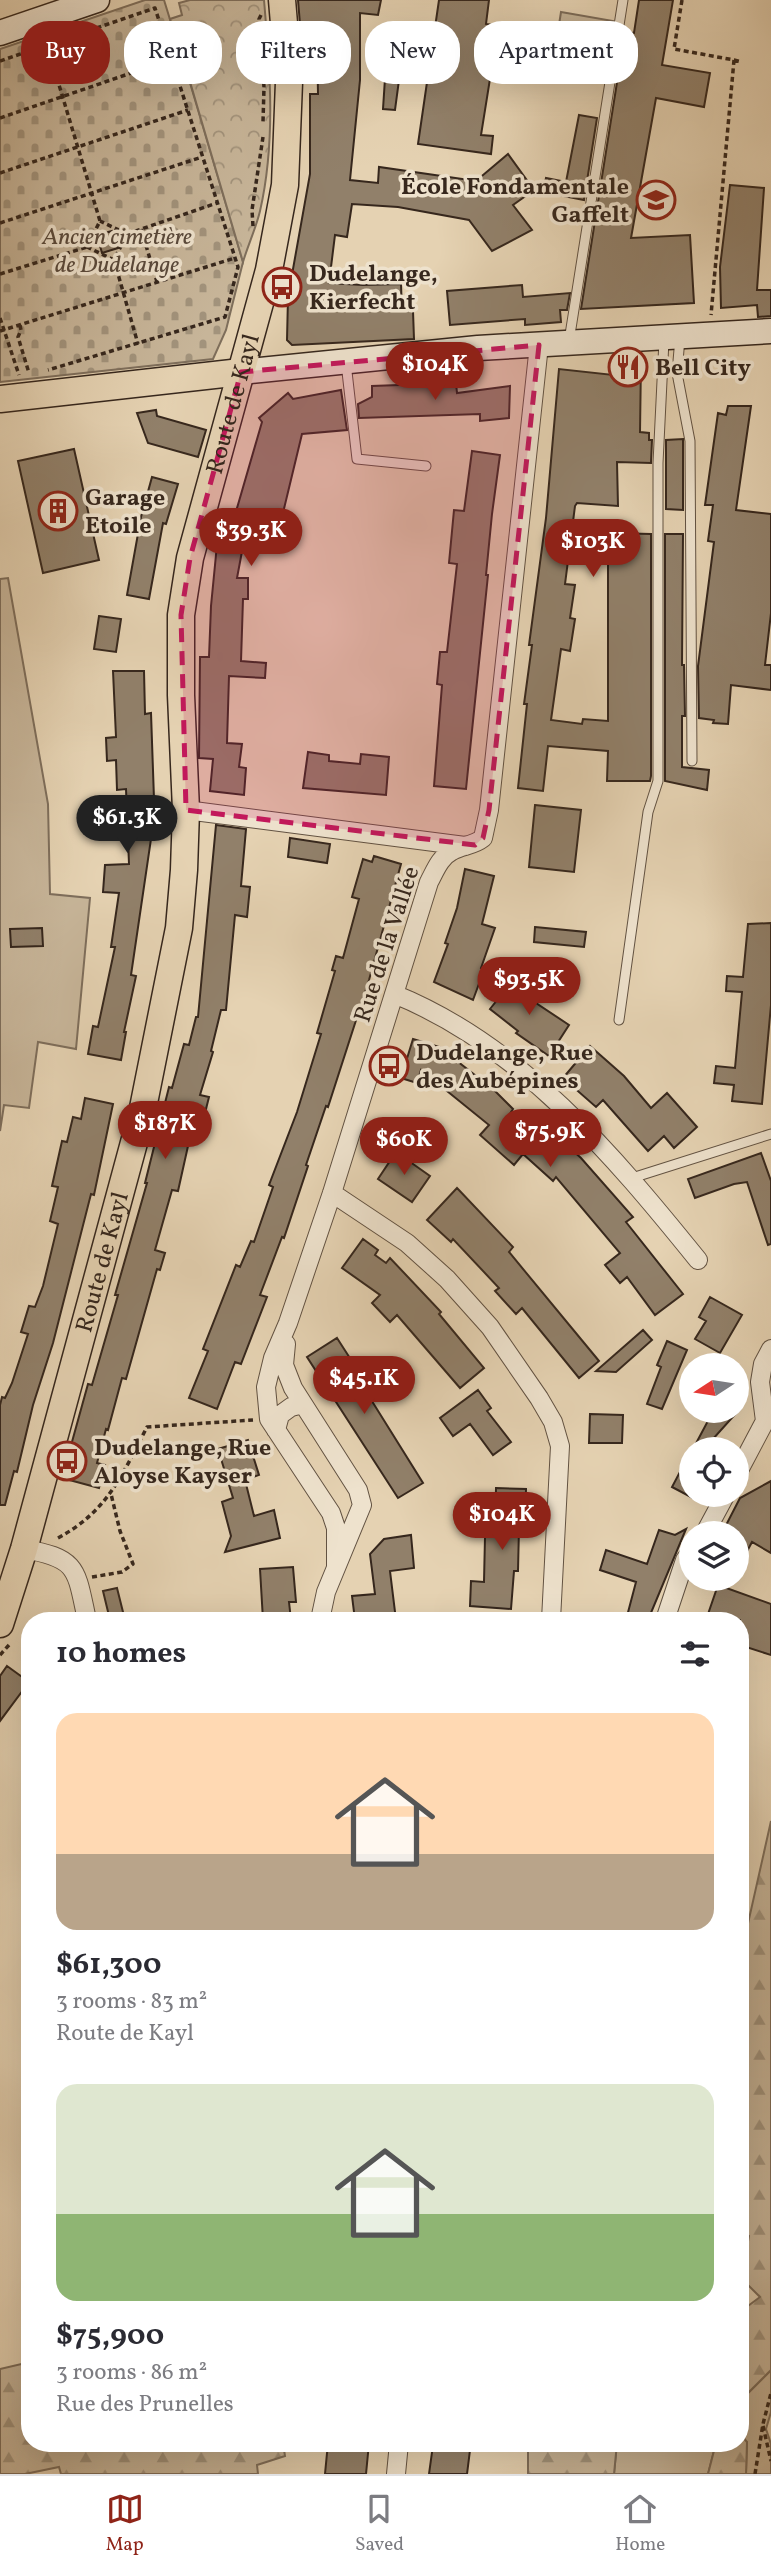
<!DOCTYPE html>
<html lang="en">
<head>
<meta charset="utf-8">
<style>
	:root { --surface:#fff; --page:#f2f2f3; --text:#2b2b33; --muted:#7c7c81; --line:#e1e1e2; --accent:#8f2418 }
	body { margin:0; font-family:Vollkorn,serif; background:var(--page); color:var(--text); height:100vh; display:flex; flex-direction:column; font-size:26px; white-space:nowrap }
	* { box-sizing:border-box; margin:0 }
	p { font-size:23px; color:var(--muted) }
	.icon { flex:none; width:38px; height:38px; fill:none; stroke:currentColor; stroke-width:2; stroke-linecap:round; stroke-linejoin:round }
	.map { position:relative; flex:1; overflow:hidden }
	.sheet { position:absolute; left:21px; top:1612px; width:728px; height:840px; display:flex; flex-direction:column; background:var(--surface); border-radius:28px; box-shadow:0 7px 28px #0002 }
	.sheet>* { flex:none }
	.top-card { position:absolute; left:21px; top:21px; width:730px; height:63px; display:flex; gap:14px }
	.needle { width:46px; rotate:258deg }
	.tools { position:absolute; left:679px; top:1353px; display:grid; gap:14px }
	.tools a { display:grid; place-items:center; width:70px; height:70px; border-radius:50%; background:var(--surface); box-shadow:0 7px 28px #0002; font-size:35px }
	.price { position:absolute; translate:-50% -60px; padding:0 16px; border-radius:24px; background:var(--accent); color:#fff; font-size:23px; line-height:46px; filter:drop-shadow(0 2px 4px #0008) }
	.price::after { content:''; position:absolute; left:50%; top:42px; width:21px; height:16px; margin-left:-10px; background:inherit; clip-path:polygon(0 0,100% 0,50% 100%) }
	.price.on { background:#222; color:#fff }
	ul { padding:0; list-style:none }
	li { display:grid; align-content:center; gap:14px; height:371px; padding:0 35px }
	li span { display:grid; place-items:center; height:217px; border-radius:21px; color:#555 }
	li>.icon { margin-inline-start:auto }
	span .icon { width:126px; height:126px; fill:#fffc; stroke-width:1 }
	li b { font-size:30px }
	h2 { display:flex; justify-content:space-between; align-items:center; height:84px; padding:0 35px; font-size:30px }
	.tag { padding:0 24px; border-radius:28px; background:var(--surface); box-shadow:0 7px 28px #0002; font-size:24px; line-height:63px }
	.tag.on { background:var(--accent); color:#fff }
	.dock { display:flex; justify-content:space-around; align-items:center; height:98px; border-top:2px solid var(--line); background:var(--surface); font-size:19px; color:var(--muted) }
	.dock a { display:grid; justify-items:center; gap:4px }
	.dock .on { color:var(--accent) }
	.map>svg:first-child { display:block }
	.green { fill:#c7b599; stroke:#7e6e5b; stroke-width:2 }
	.forest { fill:url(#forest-firs); stroke:#7e6e5b; stroke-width:2 }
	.cemetery { fill:url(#cemetery-stones); stroke:#7e6e5b; stroke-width:2 }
	.park { fill:url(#park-crowns); stroke:#7e6e5b; stroke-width:2 }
	.building { fill:#91806a; stroke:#36271d; stroke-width:2 }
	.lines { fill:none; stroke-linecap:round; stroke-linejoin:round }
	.lane-casing { stroke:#625242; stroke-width:11 }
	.street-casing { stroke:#625242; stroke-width:20 }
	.secondary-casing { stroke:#36271d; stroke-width:27 }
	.primary-casing { stroke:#36271d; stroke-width:29 }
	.path { stroke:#36271d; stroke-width:3.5; stroke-dasharray:5 3.5; stroke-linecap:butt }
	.lane { stroke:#eee2cd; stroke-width:9 }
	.street { stroke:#eee2cd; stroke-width:18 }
	.secondary { stroke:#eee2cd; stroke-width:24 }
	.primary { stroke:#e5d2b2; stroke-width:26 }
	.marked { fill:#c2185b; fill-opacity:0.2; stroke:#c2185b; stroke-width:5; stroke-dasharray:14 9; stroke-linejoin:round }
	.labels { text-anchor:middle; stroke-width:7; stroke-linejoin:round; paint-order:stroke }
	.poi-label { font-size:24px; font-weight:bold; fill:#36271d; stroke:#eee2cd; text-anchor:start }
	.park-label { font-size:24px; font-style:italic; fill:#5a4a3c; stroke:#eee2cd }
	.street-label { font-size:24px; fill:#36271d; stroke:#eee2cd }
</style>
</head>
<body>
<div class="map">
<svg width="771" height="2474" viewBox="0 0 771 2474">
	<defs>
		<pattern id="forest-firs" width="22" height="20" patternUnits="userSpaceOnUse" patternTransform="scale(1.75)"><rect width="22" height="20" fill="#c7b599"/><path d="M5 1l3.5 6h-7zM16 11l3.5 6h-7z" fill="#a2937c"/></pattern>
		<pattern id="cemetery-stones" width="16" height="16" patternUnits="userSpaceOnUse" patternTransform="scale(1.75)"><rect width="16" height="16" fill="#c7b599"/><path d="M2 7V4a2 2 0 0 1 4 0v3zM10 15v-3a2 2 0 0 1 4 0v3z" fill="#a2937c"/></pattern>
		<pattern id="park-crowns" width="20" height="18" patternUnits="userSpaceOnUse" patternTransform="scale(1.75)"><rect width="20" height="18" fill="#c7b599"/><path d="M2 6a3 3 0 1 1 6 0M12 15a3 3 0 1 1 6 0" fill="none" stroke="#a2937c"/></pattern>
	</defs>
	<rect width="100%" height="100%" fill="#e5d2b2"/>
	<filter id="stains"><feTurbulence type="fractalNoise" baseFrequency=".00286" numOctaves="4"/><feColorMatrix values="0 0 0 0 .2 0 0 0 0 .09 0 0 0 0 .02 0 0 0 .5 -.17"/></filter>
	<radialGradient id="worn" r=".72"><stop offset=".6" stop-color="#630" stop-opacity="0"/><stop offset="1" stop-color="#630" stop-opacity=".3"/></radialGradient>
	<path class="green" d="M561 12 613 21 607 53 556 44Z
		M8 578 48 804 50 894 90 898 76 1049 38 1042 29 1108 4 1105 0 1131V579Z
		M771 2370V2412L766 2429 771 2444V2474H746L747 2442 740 2434V2401Z
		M617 2443H716L708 2474H614Z"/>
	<path class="forest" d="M771 1821V2370L740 2401V2312L760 2297 745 2282 740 2283V2255L746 2252 749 2236 740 2229V1934L747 1928Z
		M30 2362V2443H283L285 2456 257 2465 258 2474H61L59 2467 25 2474H0V2369Z
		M740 2434 747 2442 746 2474H708L716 2443H740Z
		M528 2443H617L614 2474H528Z"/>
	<path class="cemetery" d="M145 0H164L176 39 187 36 193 55 183 59 243 262 226 330 213 359 0 382V49Z"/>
	<path class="park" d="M190 0H264C270 70 276 141 260 211 256 228 248 245 243 262L183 58 193 55 187 37 177 39 170 19 182 15 179 3Z"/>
	<path class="building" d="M298 0H381L378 15 360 13V80L350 180 378 183 379 167 476 181 508 154 534 190 513 205 532 230 492 251 469 220 398 207 352 204 347 237 335 235 329 283 363 285 401 284 402 311H413L414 339 292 345 287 340 288 297 310 174V94H318L317 38 301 36Z
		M439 0H489L486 24 502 26 497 61 493 60 481 135 493 136 491 154 418 144Z
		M639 0H673L662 65 710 73 704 107 656 98 631 238 690 235 694 303 581 309 625 32 634 33Z
		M387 48 403 50 395 110 383 109Z
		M579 115 597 118 584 200 543 192 546 178 566 182Z
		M730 185 764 188 757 290H771V316L758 317 757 305 721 308 720 267Z
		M112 231 118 248 102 253 97 235Z
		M522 285 523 297 570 293 567 310H560L561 322 525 325V319L450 325 447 291Z
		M614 359 641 360 640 432 649 433V440H652L651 463 617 462 618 506 577 503 575 506 565 584 575 585 570 618 575 619 570 651 561 649 551 720 582 724 583 719 608 721V533L651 534V776L650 781H607L608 751 548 746 543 791 518 788 527 704H524L532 645H529L546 518 559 369 613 375Z
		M456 383 457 393 510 386 509 418 480 421V414L359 418 358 404 372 397V386Z
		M341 390 347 430 302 434 282 517V532L246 530 237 578H248V599H243L241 661 266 663 265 678 229 676 227 743 242 744 239 767 246 768 244 795 210 791 213 759 199 758 200 657H209L211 606 220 514 235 515 262 422 259 418 288 393 293 399Z
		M728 406H751L736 510 771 514V613L765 665H771V690L731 685 728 724 713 723 714 720 699 718 698 666 714 542 708 541 713 505H705L718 413 726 415Z
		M156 410 157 416 206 430 198 457 148 443 137 413Z
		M683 439V510L666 509V440Z
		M74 449 99 560 43 573 18 461Z
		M472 451 500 455 492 514 486 575H488L466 789 434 786 442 685 437 684 440 652H447L457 564 449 563 454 510 464 511Z
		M152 477 178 484 166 524 163 523 149 599 127 595 141 517Z
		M665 534H683L682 665H684L685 716H682V767L709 770 707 790 665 781Z
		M99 616 121 619 116 652 94 649Z
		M113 671H144L145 714 151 713 154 799H149L151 839 131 975 136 976 124 1032H126L121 1060 88 1054 93 1026 98 1027 115 947H111L119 893 103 892 105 865 129 864 126 789 117 790 116 760 107 761 106 738 116 737Z
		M308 752 329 755V761L360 764 361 754 389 757 386 795 303 788Z
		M535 805 581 810 574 872 529 867Z
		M216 825 246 829 241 886 250 887 247 917 235 915 226 1010H221L211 1051 213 1052 200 1095 209 1097 203 1121 194 1119 178 1191 172 1190 155 1250 165 1253 160 1270 157 1269 126 1379 122 1378 108 1430 106 1429 97 1463 105 1465 99 1488 62 1478 88 1384 92 1385 118 1295H115L147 1183H145L169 1087 172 1088 184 1044 189 1045 196 1017H198Z
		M290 838 330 844 327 863 288 857Z
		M374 856 401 864 369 980 328 1107 326 1106 306 1165 308 1166 284 1238 282 1237 260 1295 267 1297 241 1364 235 1362 217 1409 189 1398 208 1351 203 1349 236 1265 240 1267 251 1241 254 1242 273 1187 269 1185 297 1112 321 1034 317 1033 335 971 332 970 336 956 343 958 359 899 352 897 363 859 372 862Z
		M465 869 494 876 482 924 495 928 481 968 484 970 473 1000 434 982 448 944 445 943 457 908Z
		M771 923V1005L762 1104 732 1101 734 1085 714 1083 716 1066 735 1068 742 992 726 991 727 976 743 977 748 924Z
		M535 927 586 932 584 947 534 942Z
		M42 928 43 946 11 947 10 929Z
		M518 974 535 988 527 997 569 1025 549 1056 516 1033 518 1031 490 1009Z
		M413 1039 439 1047 494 1090 513 1109 508 1117 520 1127 525 1120 553 1145 559 1138 581 1158 633 1217 626 1222 683 1294 655 1315 627 1277 620 1283 605 1265 620 1253 556 1177 553 1181 523 1154 514 1165 480 1135 489 1125 421 1070 417 1083 401 1078Z
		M590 1046 624 1076 651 1108 667 1093 697 1127 674 1148 664 1136 648 1151 603 1100 596 1107 563 1078Z
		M85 1098 113 1104 94 1195 91 1194 53 1343 33 1405 17 1472 14 1471 5 1505H0V1405L2 1397 5 1398 12 1383 28 1334 21 1332 29 1306 35 1307 43 1286 58 1224 50 1221 58 1187 52 1186 62 1141 67 1142 73 1117 81 1119Z
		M396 1152 430 1176 412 1202 378 1179Z
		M761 1153 771 1181V1244L768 1245 747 1182 734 1184 695 1198 688 1179Z
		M457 1188 513 1247 509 1252 599 1361 579 1378 522 1308 516 1314 495 1291 499 1288 453 1239 451 1242 427 1220Z
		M363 1239 378 1250 375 1255 386 1263 390 1258 441 1312 439 1314 484 1368 460 1388 397 1315 390 1322 372 1303 380 1295 342 1268Z
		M710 1297 742 1315 720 1353 695 1339 706 1321 699 1317Z
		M643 1330 652 1340 616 1372 596 1371Z
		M337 1338 364 1380 360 1382 423 1483 398 1498 307 1357Z
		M667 1341 687 1350 662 1409 647 1404 661 1367 657 1365Z
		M478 1390 491 1408 487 1411 511 1442 493 1455 470 1424 453 1436 440 1418Z
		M699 1410H739L704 1449H693L709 1419Z
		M590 1414 623 1415 622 1443H589Z
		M248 1440 259 1475 245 1480 254 1516 274 1510 280 1538 225 1552 231 1536 222 1502 233 1498 218 1449Z
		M691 1451V1497L672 1487Z
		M771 1481V1553L752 1542 737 1570V1533H722L740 1498Z
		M496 1488 526 1489 525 1528H519L518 1571H514L511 1609 470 1606 471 1581 484 1582 485 1537H495Z
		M686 1529 648 1620H626L636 1582 600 1570 606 1550 647 1564 659 1530 675 1535Z
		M411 1535 414 1568 390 1571 396 1620H355L352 1596 375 1594 370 1554 384 1539Z
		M293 1567 296 1602H289L291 1620H263L260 1569Z
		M718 1585 771 1604V1655L740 1645V1620H706Z
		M117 1588 125 1620H110L103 1591Z
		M7 1666 29 1682 0 1721V1676Z
		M328 2443H369L366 2474H325Z
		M433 2445 470 2450 467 2474H429Z"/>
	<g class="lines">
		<defs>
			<path id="lane" d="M680 338 677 373 690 441 692 761
				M569 341 623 0
				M346 363 357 459 426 466
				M619 1020 648 812 658 781V463L664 340
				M632 1178 771 1134"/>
			<path id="street" d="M186 810 465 846
				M394 994C521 1045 614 1156 698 1260
				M332 1193 407 1243 447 1279 490 1327 539 1398 553 1422 560 1446 551 1620
				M286 1344 284 1365 293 1388 358 1490 362 1505 326 1592 320 1620
				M276 1430 280 1415 291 1407 303 1404
				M737 1474 765 1421 760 1382 763 1364 771 1349
				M705 1533 726 1494
				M24 1549C79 1558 76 1570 87 1620
				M336 1566V1528L331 1513 269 1419 266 1387 273 1358 288 1323 332 1193 429 882C435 871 440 857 452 851 463 845 473 846 483 838L489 810 539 345
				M665 1620 685 1560 691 1552
				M396 2474 399 2443"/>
			<path id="secondary" d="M0 33 97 0
				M241 372 478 348 771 331"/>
			<g id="primary">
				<path d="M0 399 241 372"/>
				<path id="s1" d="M0 1624 24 1549 142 1113 179 928 184 870 186 810 181 695V615L190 558 269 270 285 185 289 82 282 0"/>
			</g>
		</defs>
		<use href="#lane" class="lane-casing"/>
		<use href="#street" class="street-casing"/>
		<use href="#secondary" class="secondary-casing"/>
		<use href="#primary" class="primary-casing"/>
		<path class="path" d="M682 0 674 49 734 60 711 315
			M261 15 259 19 264 87 263 122
			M47 45 100 221 87 247 114 260 127 234 100 221
			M734 60 742 62
			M0 61 155 8 238 267 225 317 48 370
			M0 118 172 59
			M0 173 188 110
			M0 223 202 157
			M253 226 252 210 263 137
			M141 229 157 282
			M127 234 217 203
			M114 260 138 344
			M0 274 87 247
			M0 318 19 375
			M20 325 21 330 18 337 29 373
			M0 331 235 258
			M58 1538C108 1511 122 1475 147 1427L253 1420
			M92 1577 122 1572 133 1564 120 1531 111 1494
			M0 1655 9 1645
			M763 2426 771 2461
			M755 2474 763 2424 771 2393"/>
		<use href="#lane" class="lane"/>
		<use href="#street" class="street"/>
		<use href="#secondary" class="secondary"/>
		<use href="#primary" class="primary"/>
	</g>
	<path class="marked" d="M539 345 489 810 483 838 475 845 186 810 181 615 190 558 241 372Z"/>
	<defs>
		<symbol id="school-ring" viewBox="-11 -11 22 22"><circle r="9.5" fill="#eee2cd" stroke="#8f2418" stroke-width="1.5"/><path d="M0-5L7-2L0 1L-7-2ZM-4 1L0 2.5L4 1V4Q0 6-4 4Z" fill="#8f2418"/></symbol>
		<symbol id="bus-ring" viewBox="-11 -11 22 22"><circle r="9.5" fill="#eee2cd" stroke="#8f2418" stroke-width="1.5"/><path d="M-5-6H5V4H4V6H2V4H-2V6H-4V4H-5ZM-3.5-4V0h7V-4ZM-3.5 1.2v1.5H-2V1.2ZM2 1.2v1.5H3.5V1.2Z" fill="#8f2418"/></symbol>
		<symbol id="restaurant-ring" viewBox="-11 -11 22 22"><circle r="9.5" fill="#eee2cd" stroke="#8f2418" stroke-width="1.5"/><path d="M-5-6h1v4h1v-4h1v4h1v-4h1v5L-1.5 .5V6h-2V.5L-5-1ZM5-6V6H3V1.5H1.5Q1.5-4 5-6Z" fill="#8f2418"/></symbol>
		<symbol id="building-ring" viewBox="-11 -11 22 22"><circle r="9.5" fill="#eee2cd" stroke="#8f2418" stroke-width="1.5"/><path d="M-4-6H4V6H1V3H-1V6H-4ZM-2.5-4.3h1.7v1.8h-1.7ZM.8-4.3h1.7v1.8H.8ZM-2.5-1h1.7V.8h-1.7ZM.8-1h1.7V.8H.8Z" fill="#8f2418"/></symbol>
	</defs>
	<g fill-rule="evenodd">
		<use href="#school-ring" x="634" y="178" width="44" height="44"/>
		<use href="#bus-ring" x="260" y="265" width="44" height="44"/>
		<use href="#restaurant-ring" x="606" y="345" width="44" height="44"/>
		<use href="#building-ring" x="36" y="489" width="44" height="44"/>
		<use href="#bus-ring" x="367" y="1044" width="44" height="44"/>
		<use href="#bus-ring" x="45" y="1439" width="44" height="44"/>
	</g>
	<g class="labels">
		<g class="poi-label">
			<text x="629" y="194" text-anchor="end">École Fondamentale<tspan x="629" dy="28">Gaffelt</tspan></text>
			<text x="309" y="281">Dudelange,<tspan x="309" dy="28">Kierfecht</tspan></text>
			<text x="655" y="375">Bell City</text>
			<text x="85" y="505">Garage<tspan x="85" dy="28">Etoile</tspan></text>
			<text x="416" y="1060">Dudelange, Rue<tspan x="416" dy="28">des Aubépines</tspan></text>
			<text x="94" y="1455">Dudelange, Rue<tspan x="94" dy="28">Aloyse Kayser</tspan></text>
		</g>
		<g class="park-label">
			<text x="117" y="244">Ancien cimetière<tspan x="117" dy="28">de Dudelange</tspan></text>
		</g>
		<g class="street-label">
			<text dy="8" stroke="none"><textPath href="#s1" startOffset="1250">Route de Kayl</textPath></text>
			<text transform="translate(386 944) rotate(-72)" y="8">Rue de la Vallée</text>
			<text dy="8" stroke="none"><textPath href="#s1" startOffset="376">Route de Kayl</textPath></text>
		</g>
	</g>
	<rect width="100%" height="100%" filter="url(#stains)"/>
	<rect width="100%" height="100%" fill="url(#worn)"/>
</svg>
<div class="tools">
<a><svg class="needle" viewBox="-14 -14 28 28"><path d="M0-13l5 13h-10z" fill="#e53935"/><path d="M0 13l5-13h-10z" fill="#7c7c81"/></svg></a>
<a><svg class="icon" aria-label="locate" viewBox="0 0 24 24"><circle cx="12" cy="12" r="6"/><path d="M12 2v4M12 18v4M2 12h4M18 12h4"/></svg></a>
<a><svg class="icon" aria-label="layers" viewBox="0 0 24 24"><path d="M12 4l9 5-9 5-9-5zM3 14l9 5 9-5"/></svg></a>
</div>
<b class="price" style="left:435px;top:402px">$104K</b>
<b class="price" style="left:251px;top:568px">$39.3K</b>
<b class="price" style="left:593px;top:579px">$103K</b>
<b class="price on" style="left:127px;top:855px">$61.3K</b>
<b class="price" style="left:529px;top:1017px">$93.5K</b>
<b class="price" style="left:165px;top:1161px">$187K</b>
<b class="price" style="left:550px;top:1169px">$75.9K</b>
<b class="price" style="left:404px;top:1177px">$60K</b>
<b class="price" style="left:364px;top:1416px">$45.1K</b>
<b class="price" style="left:502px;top:1552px">$104K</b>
<div class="top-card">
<a class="tag on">Buy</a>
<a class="tag">Rent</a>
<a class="tag">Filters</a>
<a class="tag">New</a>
<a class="tag">Apartment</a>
</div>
<section class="sheet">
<h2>10 homes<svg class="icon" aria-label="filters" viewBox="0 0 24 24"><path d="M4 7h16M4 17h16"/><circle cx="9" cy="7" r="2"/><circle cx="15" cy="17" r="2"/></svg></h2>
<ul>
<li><span style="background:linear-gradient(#ffd9b3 65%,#b9a48a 0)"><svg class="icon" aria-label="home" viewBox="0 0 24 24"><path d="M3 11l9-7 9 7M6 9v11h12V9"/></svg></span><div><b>$61,300</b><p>3 rooms · 83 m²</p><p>Route de Kayl</p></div></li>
<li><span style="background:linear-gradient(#dfe7d0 60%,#8fb573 0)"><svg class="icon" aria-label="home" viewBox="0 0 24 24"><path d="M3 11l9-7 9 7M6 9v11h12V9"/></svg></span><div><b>$75,900</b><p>3 rooms · 86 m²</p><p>Rue des Prunelles</p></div></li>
</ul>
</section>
</div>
<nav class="dock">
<a class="on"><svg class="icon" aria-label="map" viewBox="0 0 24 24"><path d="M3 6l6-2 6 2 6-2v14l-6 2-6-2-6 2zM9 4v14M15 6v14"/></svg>Map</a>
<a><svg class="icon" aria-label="saved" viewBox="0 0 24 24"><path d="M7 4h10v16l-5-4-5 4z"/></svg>Saved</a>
<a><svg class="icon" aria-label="home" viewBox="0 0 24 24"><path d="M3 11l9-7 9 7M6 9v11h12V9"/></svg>Home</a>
</nav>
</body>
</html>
